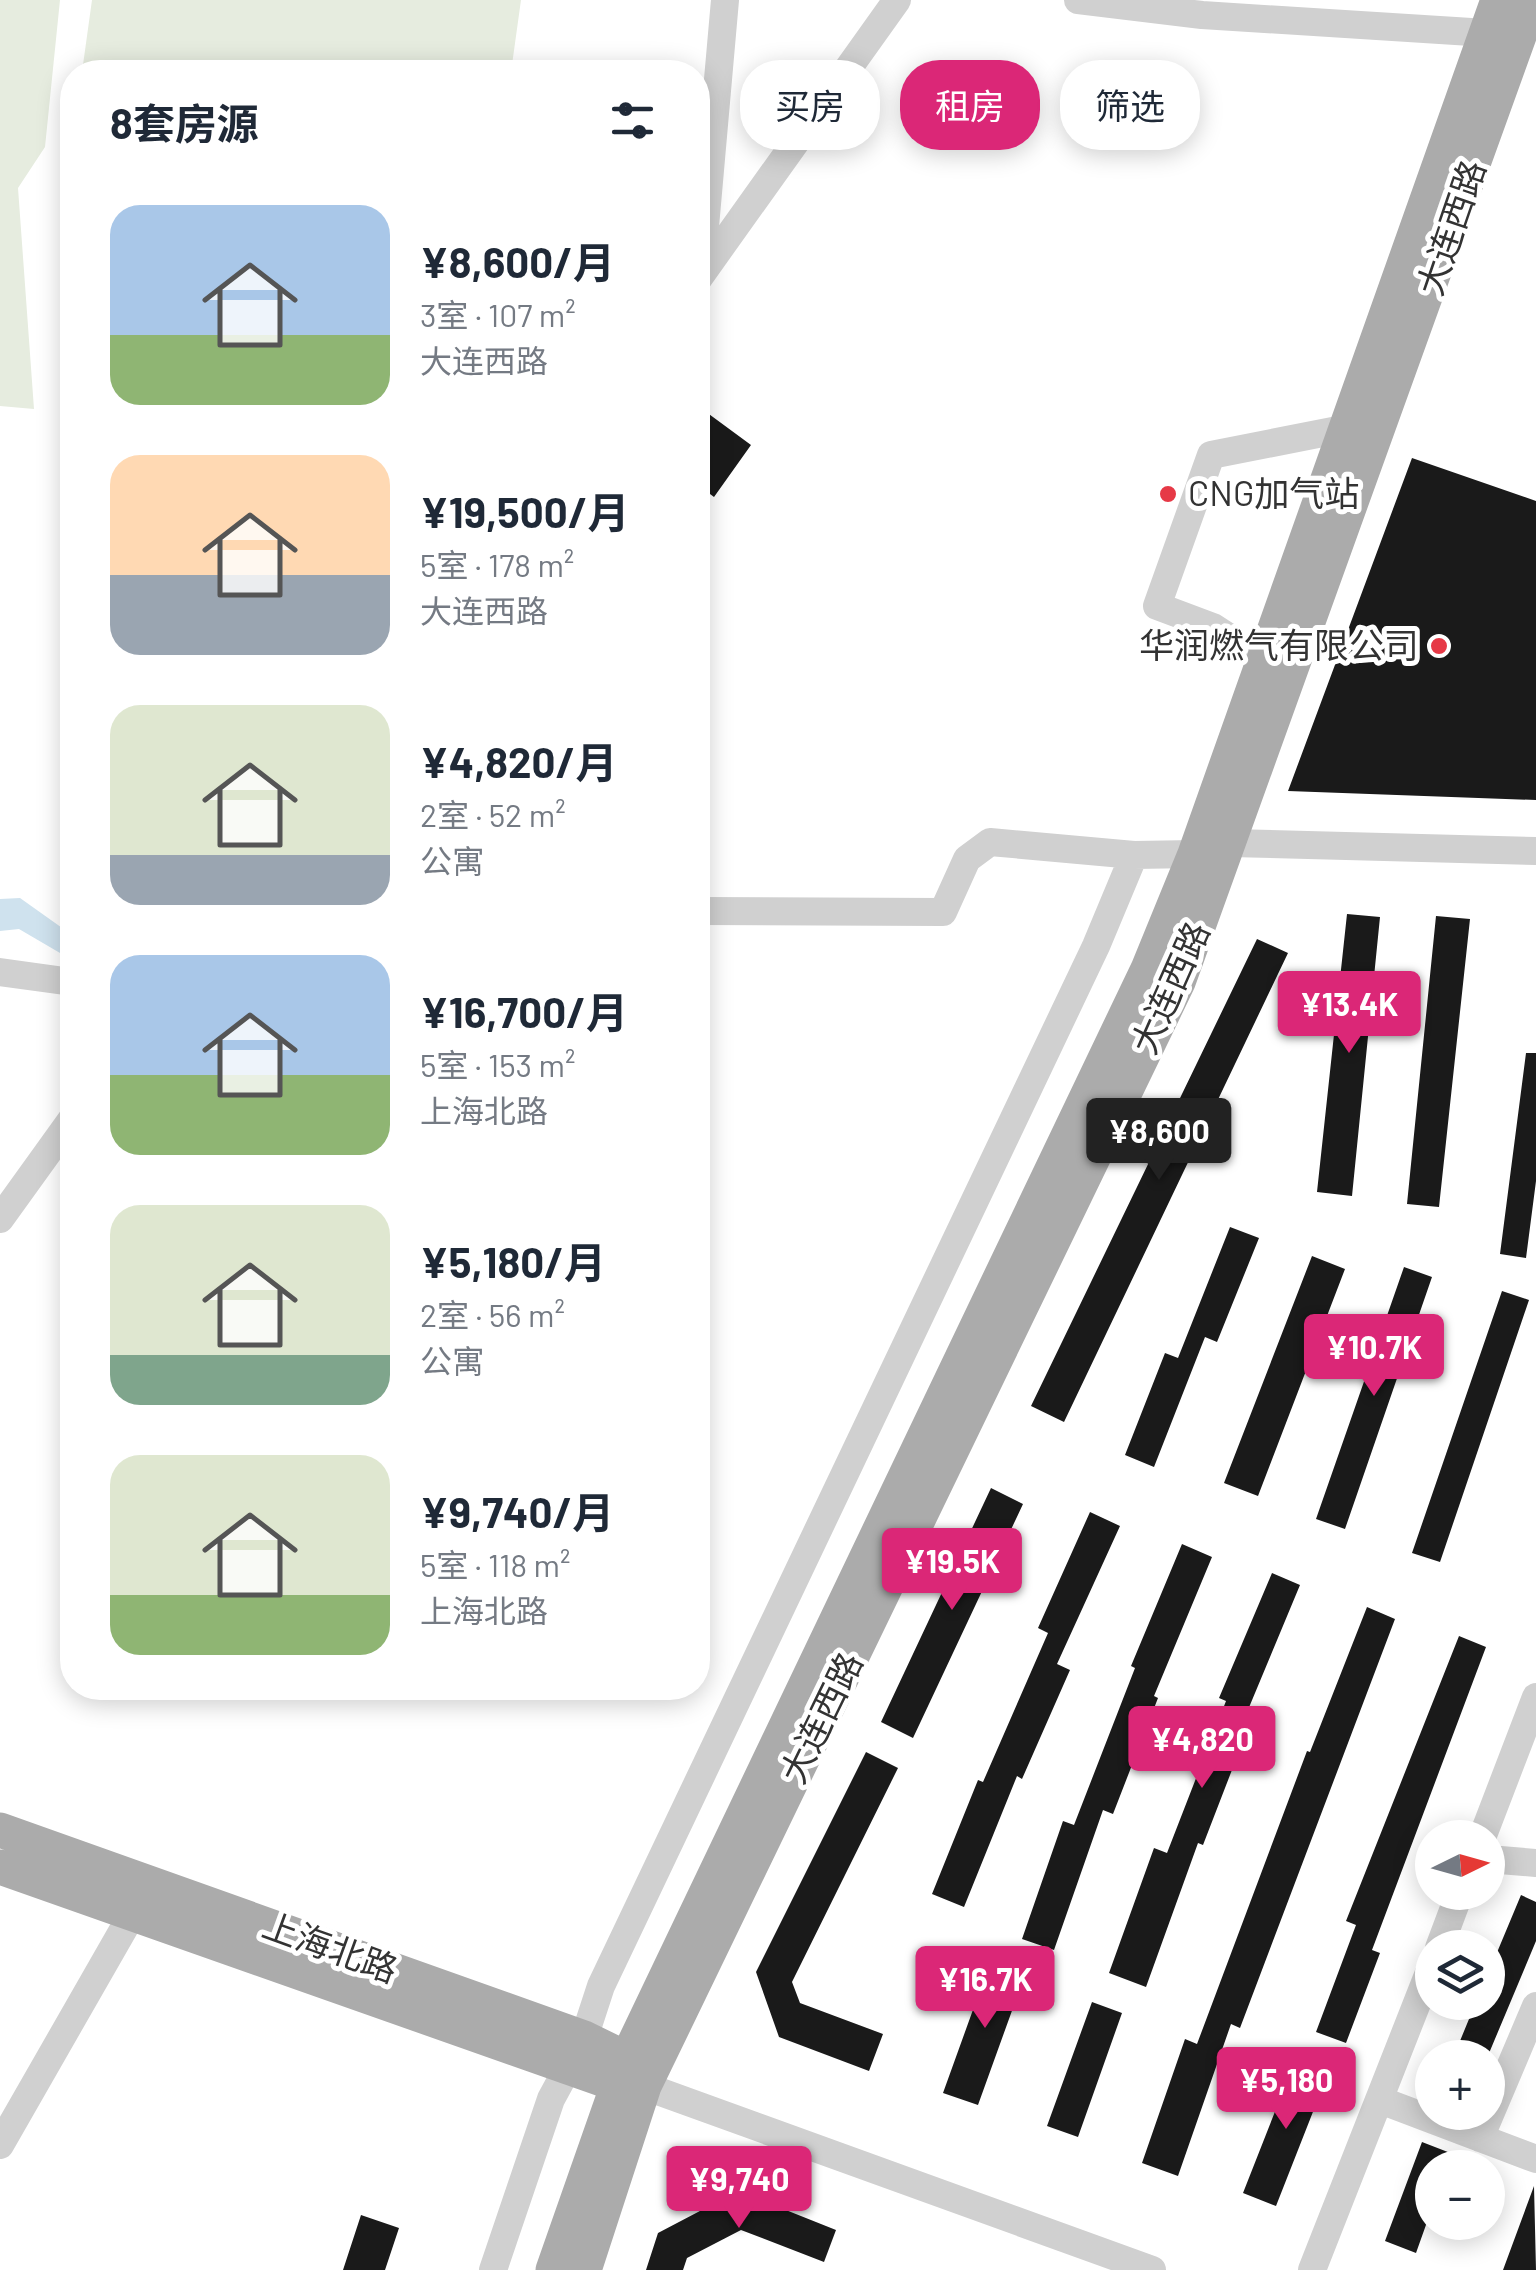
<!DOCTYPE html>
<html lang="zh">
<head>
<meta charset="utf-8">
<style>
	:root { --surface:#fff; --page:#f6f6f7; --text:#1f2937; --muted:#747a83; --accent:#db2777 }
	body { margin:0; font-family:Barlow,"Noto Sans SC",sans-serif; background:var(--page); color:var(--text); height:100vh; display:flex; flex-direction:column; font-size:38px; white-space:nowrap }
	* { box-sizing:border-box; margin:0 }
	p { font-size:32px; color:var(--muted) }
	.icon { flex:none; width:55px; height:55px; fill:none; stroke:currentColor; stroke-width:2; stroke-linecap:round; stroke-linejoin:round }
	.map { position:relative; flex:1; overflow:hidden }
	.drawer { position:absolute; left:60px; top:60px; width:650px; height:1640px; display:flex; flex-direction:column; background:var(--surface); border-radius:40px; box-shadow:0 5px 25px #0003 }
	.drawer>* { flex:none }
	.banner { position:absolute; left:740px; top:60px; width:645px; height:90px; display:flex; gap:20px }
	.needle { width:65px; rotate:85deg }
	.fabs { position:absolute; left:1415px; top:1820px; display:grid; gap:20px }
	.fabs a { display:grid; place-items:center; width:90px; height:90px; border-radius:50%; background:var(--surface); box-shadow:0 5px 25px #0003; font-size:50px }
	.price { position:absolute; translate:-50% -85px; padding:0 22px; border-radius:10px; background:var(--accent); color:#fff; font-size:32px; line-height:65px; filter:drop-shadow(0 2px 5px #0008) }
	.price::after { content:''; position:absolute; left:50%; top:60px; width:30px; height:22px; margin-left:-15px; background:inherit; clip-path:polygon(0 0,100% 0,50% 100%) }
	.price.current { background:#222; color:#fff }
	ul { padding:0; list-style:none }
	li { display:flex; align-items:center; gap:30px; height:250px; padding:0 50px }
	li span { display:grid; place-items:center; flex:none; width:280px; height:200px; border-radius:30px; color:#555 }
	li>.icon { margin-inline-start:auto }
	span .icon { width:120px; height:120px; fill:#fffc; stroke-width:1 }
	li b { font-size:42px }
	h2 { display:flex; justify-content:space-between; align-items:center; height:120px; padding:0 50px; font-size:42px }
	.tag { padding:0 35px; border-radius:40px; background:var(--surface); box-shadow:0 5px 25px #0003; font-size:35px; line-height:90px }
	.tag.current { background:var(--accent); color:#fff }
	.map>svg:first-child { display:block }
	.green { fill:#e6ecdf }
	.water { fill:#cfe2ee }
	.building { fill:#1a1a1a }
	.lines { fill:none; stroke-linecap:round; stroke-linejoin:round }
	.minor { stroke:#d0d0d0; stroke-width:28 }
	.major { stroke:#ababab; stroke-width:35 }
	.poi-dot { fill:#e63946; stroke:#fff; stroke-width:4 }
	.labels { text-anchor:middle; stroke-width:10; stroke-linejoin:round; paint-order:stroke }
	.street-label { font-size:35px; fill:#333; stroke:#fff }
	.poi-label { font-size:35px; fill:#333; stroke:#fff; text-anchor:start }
</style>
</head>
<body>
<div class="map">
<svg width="1536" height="2270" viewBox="0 0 1536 2270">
	<rect width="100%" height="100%" fill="#fff"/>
	<path class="green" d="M0 0H60L45 147 18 188 34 409 0 406Z
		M92 0H521L511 72H82Z"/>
	<path class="water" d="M20 898 72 935V960L19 929 0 931V899Z"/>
	<path class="building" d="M698 406 751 445 714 497 698 485Z
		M1412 458 1536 501V800L1288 791Z
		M1347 914 1380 917 1352 1196 1317 1192Z
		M1436 916 1470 919 1439 1207 1407 1204Z
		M1257 939 1288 953 1064 1422 1031 1406Z
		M1526 1053H1536V1181L1526 1258 1500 1254Z
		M1230 1227 1259 1238 1217 1342 1205 1337 1154 1467 1125 1455 1165 1353 1178 1358Z
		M1312 1256 1345 1269 1258 1496 1224 1483Z
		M1404 1267 1432 1277 1345 1529 1316 1519Z
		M1502 1291 1529 1300 1440 1562 1412 1553Z
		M991 1488 1023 1504 913 1738 881 1722Z
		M1090 1512 1120 1526 1057 1664 1070 1670 1022 1779 1017 1776 964 1907 932 1894 978 1780 983 1782 1048 1633 1038 1628Z
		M1182 1544 1212 1557 1154 1696 1158 1698 1113 1814 1103 1810 1054 1950 1022 1939 1063 1821 1074 1825 1135 1668 1131 1666Z
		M1272 1573 1300 1585 1240 1729 1247 1731 1203 1845 1198 1843 1146 1987 1109 1973 1154 1848 1167 1853 1226 1701 1219 1698Z
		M1367 1607 1395 1619 1240 2028 1231 2024 1178 2176 1142 2163 1185 2039 1197 2044 1307 1751 1310 1752Z
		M1459 1636 1486 1647 1372 1950 1380 1953 1346 2043 1316 2032 1356 1925 1346 1921Z
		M866 1752 898 1768 792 1982 800 2003 883 2034 869 2071 779 2037 756 1972Z
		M1521 1895 1536 1902V1941L1487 2058H1453L1476 2002H1488V1974Z
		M992 1957 1027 1969 978 2105 943 2093Z
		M1092 2002 1122 2013 1078 2137 1047 2126Z
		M1296 2058 1329 2071 1276 2206 1243 2193Z
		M1422 2142 1453 2154 1448 2168H1432V2208L1416 2253 1385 2241Z
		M1534 2186 1536 2270H1503Z
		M738 2191 836 2230 824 2262 741 2230 687 2258 683 2270H646L658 2233Z
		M361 2215 399 2228 385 2270H343Z"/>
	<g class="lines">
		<path class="minor" d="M1078 0 1202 15 1487 33
			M701 272 725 0
			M698 279 897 0
			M1264 660 1213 627 1157 606 1211 455 1348 428
			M1230 843 1536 851
			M698 911 943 912 967 859 990 842 1134 855
			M0 972 72 982
			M0 1219 72 1119
			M1482 1838 1536 1697
			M1488 1859 1536 1863
			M1439 1948 1460 1892
			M644 2086 1152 2270
			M1380 2100 1536 2159
			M1480 2138 1536 2006
			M0 2145 142 1897
			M493 2270 551 2099 584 2038 601 1986 1096 946 1134 855 1195 854
			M1312 2270 1432 1965"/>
		<path class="major" d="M0 1830 584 2038 627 2059 638 2077
			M0 1867 616 2084 637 2086
			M553 2270 627 2059 1148 969 1195 854 1498 0
			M584 2270 644 2086 1178 982 1532 0"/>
	</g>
	<g class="poi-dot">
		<circle cx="1168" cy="494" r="10"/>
		<circle cx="1439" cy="646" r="10"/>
	</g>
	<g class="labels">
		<g class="street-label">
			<text transform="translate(1452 228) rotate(-71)" y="12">大连西路</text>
			<text transform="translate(1171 988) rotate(-66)" y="12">大连西路</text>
			<text transform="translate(822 1718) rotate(-64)" y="12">大连西路</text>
			<text transform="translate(330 1948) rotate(20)" y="12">上海北路</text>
		</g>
		<g class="poi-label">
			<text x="1188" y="506">CNG加气站</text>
			<text x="1419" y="658" text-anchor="end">华润燃气有限公司</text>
		</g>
	</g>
</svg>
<div class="fabs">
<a><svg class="needle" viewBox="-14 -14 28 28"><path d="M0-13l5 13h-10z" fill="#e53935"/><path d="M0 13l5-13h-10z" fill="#747a83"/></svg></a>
<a><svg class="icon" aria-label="layers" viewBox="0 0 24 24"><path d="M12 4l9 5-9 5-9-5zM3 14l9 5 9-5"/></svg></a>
<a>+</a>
<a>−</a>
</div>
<b class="price" style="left:1349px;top:1056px">¥13.4K</b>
<b class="price current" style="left:1159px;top:1183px">¥8,600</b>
<b class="price" style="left:1374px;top:1399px">¥10.7K</b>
<b class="price" style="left:952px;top:1613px">¥19.5K</b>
<b class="price" style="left:1202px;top:1791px">¥4,820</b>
<b class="price" style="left:985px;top:2031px">¥16.7K</b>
<b class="price" style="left:1286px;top:2132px">¥5,180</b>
<b class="price" style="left:739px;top:2231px">¥9,740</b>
<div class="banner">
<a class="tag">买房</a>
<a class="tag current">租房</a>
<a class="tag">筛选</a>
</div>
<section class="drawer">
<h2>8套房源<svg class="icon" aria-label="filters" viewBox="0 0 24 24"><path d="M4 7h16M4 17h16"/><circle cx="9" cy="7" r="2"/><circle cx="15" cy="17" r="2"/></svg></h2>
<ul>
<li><span style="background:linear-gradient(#a9c7e8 65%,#8fb573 0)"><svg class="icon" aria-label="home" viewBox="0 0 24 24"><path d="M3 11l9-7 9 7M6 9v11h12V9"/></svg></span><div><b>¥8,600/月</b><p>3室 · 107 m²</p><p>大连西路</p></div></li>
<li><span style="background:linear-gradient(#ffd9b3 60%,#9aa5b1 0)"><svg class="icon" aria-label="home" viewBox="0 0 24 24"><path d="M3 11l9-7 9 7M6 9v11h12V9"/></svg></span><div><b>¥19,500/月</b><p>5室 · 178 m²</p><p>大连西路</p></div></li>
<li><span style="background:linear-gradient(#dfe7d0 75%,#9aa5b1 0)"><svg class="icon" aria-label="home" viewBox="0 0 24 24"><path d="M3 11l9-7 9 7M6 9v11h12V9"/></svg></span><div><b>¥4,820/月</b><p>2室 · 52 m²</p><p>公寓</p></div></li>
<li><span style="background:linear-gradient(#a9c7e8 60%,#8fb573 0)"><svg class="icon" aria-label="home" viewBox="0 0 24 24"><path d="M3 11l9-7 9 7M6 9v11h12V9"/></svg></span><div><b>¥16,700/月</b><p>5室 · 153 m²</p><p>上海北路</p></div></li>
<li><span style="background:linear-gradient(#dfe7d0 75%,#7fa58c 0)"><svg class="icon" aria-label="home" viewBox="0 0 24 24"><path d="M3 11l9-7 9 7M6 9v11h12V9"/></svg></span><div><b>¥5,180/月</b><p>2室 · 56 m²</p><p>公寓</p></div></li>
<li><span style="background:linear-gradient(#dfe7d0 70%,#8fb573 0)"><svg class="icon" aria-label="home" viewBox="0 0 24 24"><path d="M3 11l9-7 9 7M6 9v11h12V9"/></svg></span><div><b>¥9,740/月</b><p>5室 · 118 m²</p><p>上海北路</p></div></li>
</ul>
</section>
</div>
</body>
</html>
